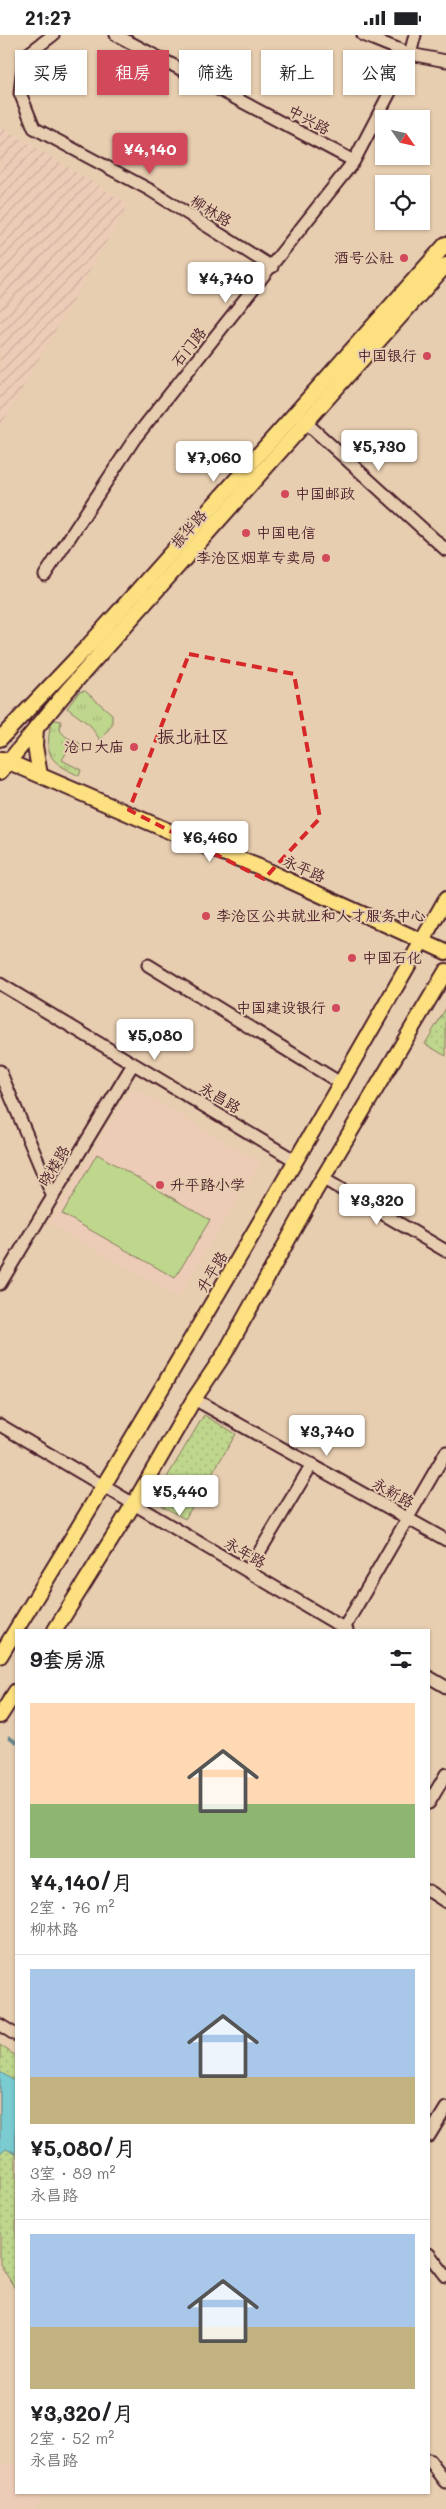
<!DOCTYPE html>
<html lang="zh">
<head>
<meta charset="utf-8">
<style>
	:root { --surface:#fff; --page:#f6f6f6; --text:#202124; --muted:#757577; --line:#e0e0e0; --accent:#d1495b }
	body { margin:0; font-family:Mali,"LXGW WenKai TC",sans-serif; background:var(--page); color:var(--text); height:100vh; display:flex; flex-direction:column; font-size:19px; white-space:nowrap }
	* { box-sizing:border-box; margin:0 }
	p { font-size:16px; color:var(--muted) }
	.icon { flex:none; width:28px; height:28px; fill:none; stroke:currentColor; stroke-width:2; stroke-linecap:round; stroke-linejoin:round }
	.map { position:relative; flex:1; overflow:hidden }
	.panel { position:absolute; left:15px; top:1594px; width:415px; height:865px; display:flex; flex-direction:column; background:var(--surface); border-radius:0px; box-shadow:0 1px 4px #0004 }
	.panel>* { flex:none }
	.top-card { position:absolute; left:15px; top:15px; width:416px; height:45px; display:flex; gap:10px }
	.needle { width:32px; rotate:124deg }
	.tools { position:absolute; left:375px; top:75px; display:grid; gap:10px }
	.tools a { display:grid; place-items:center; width:55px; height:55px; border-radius:0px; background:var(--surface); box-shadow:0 1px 4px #0004; font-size:25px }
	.price { position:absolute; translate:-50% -42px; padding:0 11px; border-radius:5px; background:#fff; color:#222; font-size:16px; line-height:32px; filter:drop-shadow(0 1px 2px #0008) }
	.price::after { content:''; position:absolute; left:50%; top:30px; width:15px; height:11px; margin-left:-8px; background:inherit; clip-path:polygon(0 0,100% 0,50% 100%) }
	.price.selected { background:var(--accent); color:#fff }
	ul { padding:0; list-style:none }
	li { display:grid; align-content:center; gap:10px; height:265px; padding:0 15px }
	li+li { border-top:1px solid var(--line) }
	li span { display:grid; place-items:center; height:155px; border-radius:0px; color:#555 }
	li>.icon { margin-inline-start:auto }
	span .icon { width:90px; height:90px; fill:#fffc; stroke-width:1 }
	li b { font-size:21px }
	h2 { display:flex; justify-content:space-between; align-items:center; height:60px; padding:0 15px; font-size:21px }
	.tag { padding:0 18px; border-radius:0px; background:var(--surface); box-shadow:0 1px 4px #0004; font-size:18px; line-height:45px }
	.tag.selected { background:var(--accent); color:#fff }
	.status { display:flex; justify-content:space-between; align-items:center; height:35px; padding:0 25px; background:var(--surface); direction:ltr }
	.status svg { height:14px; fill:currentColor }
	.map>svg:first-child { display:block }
	.built { fill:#edccb7 }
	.industrial { fill:url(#industrial-furrows) }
	.grass { fill:url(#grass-tufts); stroke:#847a5c }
	.park { fill:url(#park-dots); stroke:#847a5c }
	.pitch { fill:#bfd68d; stroke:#847a5c }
	.water { fill:#7accd1; stroke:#67878f }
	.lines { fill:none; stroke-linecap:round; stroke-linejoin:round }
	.stream { stroke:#67878f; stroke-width:3 }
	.minor-casing { stroke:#4a1f2b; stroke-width:15 }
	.major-casing { stroke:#4a1f2b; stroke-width:18 }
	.minor { stroke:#e8ceb0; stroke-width:11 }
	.major { stroke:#fde080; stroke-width:14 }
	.marked { fill:none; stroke:#d62828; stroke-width:4; stroke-dasharray:10 6; stroke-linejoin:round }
	.poi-dot { fill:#d1495b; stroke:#e8ceb0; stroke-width:2 }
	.labels { text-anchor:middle; stroke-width:4; stroke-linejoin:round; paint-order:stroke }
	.street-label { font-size:15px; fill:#4a1f2b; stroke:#e8ceb0 }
	.poi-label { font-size:15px; fill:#4a1f2b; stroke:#e8ceb0; text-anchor:end }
	.quarter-label { font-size:18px; fill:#4a1f2b; stroke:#e8ceb0 }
</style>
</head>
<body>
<div class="status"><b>21:27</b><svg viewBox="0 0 49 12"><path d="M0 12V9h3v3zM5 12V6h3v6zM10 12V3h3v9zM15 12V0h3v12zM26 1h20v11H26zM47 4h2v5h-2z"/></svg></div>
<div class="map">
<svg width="446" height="2474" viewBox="0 0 446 2474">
	<defs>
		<pattern id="industrial-furrows" width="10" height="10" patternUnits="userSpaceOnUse" patternTransform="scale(1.25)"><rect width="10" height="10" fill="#edccb7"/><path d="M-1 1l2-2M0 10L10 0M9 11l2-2" fill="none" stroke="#cdaf9e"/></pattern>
		<pattern id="grass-tufts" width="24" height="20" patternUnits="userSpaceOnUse" patternTransform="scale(1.25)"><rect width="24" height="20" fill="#bfd68d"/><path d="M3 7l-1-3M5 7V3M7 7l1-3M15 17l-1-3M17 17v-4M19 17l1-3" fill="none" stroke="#a6b77a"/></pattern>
		<pattern id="park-dots" width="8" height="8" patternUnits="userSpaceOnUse" patternTransform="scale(1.25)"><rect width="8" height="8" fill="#bfd68d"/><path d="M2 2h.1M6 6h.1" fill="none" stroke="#a6b77a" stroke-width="1.8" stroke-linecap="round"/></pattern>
	</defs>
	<rect width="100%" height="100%" fill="#e8ceb0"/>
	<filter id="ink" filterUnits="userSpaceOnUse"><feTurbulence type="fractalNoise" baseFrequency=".02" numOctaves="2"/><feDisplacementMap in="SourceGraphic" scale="10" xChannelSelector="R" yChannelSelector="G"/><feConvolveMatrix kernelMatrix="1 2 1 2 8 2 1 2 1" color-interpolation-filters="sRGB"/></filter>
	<g filter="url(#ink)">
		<path class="built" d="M138 1055 260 1128 178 1262 50 1189 129 1057Z
			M16 2428V2458H46L34 2474H0V2431Z"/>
		<path class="industrial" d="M0 91 128 169 0 392Z"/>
		<path class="grass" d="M85 656 112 679V690L100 705 90 690 67 673 79 657Z
			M55 685 61 686 60 695C68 707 75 703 84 712L81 716 71 710 62 725 81 735 79 741C48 725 45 722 51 686Z"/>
		<path class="park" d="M446 973V1021L425 1009Z
			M204 1380 236 1399 185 1484 162 1471 160 1454Z
			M0 2010 16 2021V2255L0 2229Z"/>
		<path class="pitch" d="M97 1119 210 1185 175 1243 62 1179Z"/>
		<path class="water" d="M0 2037 16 2047V2118L6 2113 0 2118Z"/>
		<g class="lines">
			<path class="stream" d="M9 1702 16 1707"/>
			<defs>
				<path id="minor" d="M53 0 24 22 20 58 34 93 150 155 272 232
					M116 0 354 126
					M363 0 410 19 446 26
					M301 383 446 515
					M45 540 135 403 354 126 410 19 415 0
					M148 930 342 1049
					M0 949 296 1126
					M0 1036 53 1162
					M322 1143 446 1216
					M0 1249 133 1029
					M194 1364 446 1505
					M0 1390 347 1595
					M248 1536 312 1429
					M344 1593 446 1417
					M429 1642 446 1652
					M429 1768 446 1739
					M429 1856 446 1867
					M0 1990 16 2000
					M429 2101 446 2073
					M429 2219 446 2241
					M429 2425 446 2447"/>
				<path id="major" d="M36 692 35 711 40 740
					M0 704 88 611 446 209
					M2 724 192 806 257 831 446 917
					M0 737 66 657 446 230
					M55 1595 133 1470 194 1364 225 1318 314 1158 446 936
					M0 1621C153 1372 301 1119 446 864
					M0 1681 16 1656"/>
			</defs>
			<use href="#minor" class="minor-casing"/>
			<use href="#major" class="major-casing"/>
			<use href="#minor" class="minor"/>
			<use href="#major" class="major"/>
		</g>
	</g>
	<path class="marked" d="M189 619 294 639 320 783 264 844 129 775Z"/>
	<g class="poi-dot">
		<circle cx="404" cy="223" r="5"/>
		<circle cx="427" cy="321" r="5"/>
		<circle cx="285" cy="459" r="5"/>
		<circle cx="246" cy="498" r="5"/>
		<circle cx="326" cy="523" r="5"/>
		<circle cx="134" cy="712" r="5"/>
		<circle cx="206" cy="881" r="5"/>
		<circle cx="352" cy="923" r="5"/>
		<circle cx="336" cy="973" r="5"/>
		<circle cx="160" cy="1150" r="5"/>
	</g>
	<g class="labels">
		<g class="street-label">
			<text transform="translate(309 85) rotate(28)" y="5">中兴路</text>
			<text transform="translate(211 176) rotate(32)" y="5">柳林路</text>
			<text transform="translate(189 312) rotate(-51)" y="5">石门路</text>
			<text transform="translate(189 494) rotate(-48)" y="5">振华路</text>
			<text transform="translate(304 834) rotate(24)" y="5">永平路</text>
			<text transform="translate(220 1063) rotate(31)" y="5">永昌路</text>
			<text transform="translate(54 1131) rotate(-59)" y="5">晓楼路</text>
			<text transform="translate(212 1237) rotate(-59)" y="5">升平路</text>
			<text transform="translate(393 1458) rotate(29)" y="5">永新路</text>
			<text transform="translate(245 1518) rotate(30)" y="5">永年路</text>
		</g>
		<g class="poi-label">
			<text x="394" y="228">酒号公社</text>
			<text x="417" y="326">中国银行</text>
			<text x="295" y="464" text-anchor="start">中国邮政</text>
			<text x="256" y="503" text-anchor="start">中国电信</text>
			<text x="316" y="528">李沧区烟草专卖局</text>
			<text x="124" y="717">沧口大庙</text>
			<text x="216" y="886" text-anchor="start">李沧区公共就业和人才服务中心</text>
			<text x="362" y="928" text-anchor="start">中国石化</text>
			<text x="326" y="978">中国建设银行</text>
			<text x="170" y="1155" text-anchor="start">升平路小学</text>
		</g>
		<g class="quarter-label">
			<text x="193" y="708">振北社区</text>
		</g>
	</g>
</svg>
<div class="tools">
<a><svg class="needle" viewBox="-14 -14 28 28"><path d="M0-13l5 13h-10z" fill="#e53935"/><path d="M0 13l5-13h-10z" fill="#757577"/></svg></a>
<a><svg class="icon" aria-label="locate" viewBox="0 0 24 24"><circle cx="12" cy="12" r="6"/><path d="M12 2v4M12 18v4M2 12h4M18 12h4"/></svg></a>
</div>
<b class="price selected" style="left:150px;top:140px">¥4,140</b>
<b class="price" style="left:226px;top:269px">¥4,740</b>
<b class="price" style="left:379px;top:437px">¥5,730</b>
<b class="price" style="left:214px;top:448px">¥7,060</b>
<b class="price" style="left:210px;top:828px">¥6,460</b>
<b class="price" style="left:155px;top:1026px">¥5,080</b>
<b class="price" style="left:377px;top:1191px">¥3,320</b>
<b class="price" style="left:327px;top:1422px">¥3,740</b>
<b class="price" style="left:180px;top:1482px">¥5,440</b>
<div class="top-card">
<a class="tag">买房</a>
<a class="tag selected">租房</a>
<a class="tag">筛选</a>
<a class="tag">新上</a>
<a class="tag">公寓</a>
</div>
<section class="panel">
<h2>9套房源<svg class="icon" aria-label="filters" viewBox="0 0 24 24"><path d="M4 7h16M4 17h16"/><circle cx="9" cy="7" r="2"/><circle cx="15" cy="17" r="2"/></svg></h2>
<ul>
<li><span style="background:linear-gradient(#ffd9b3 65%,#8fb573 0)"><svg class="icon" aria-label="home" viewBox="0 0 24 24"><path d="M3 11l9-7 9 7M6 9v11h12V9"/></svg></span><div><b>¥4,140/月</b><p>2室 · 76 m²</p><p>柳林路</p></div></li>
<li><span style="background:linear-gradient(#a9c7e8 70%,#c2b280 0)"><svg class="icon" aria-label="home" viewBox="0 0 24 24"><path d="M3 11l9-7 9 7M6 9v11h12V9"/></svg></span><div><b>¥5,080/月</b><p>3室 · 89 m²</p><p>永昌路</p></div></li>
<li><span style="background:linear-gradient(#a9c7e8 60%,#c2b280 0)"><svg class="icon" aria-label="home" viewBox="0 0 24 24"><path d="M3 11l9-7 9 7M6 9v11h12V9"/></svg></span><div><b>¥3,320/月</b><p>2室 · 52 m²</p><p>永昌路</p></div></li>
</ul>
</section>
</div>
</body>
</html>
